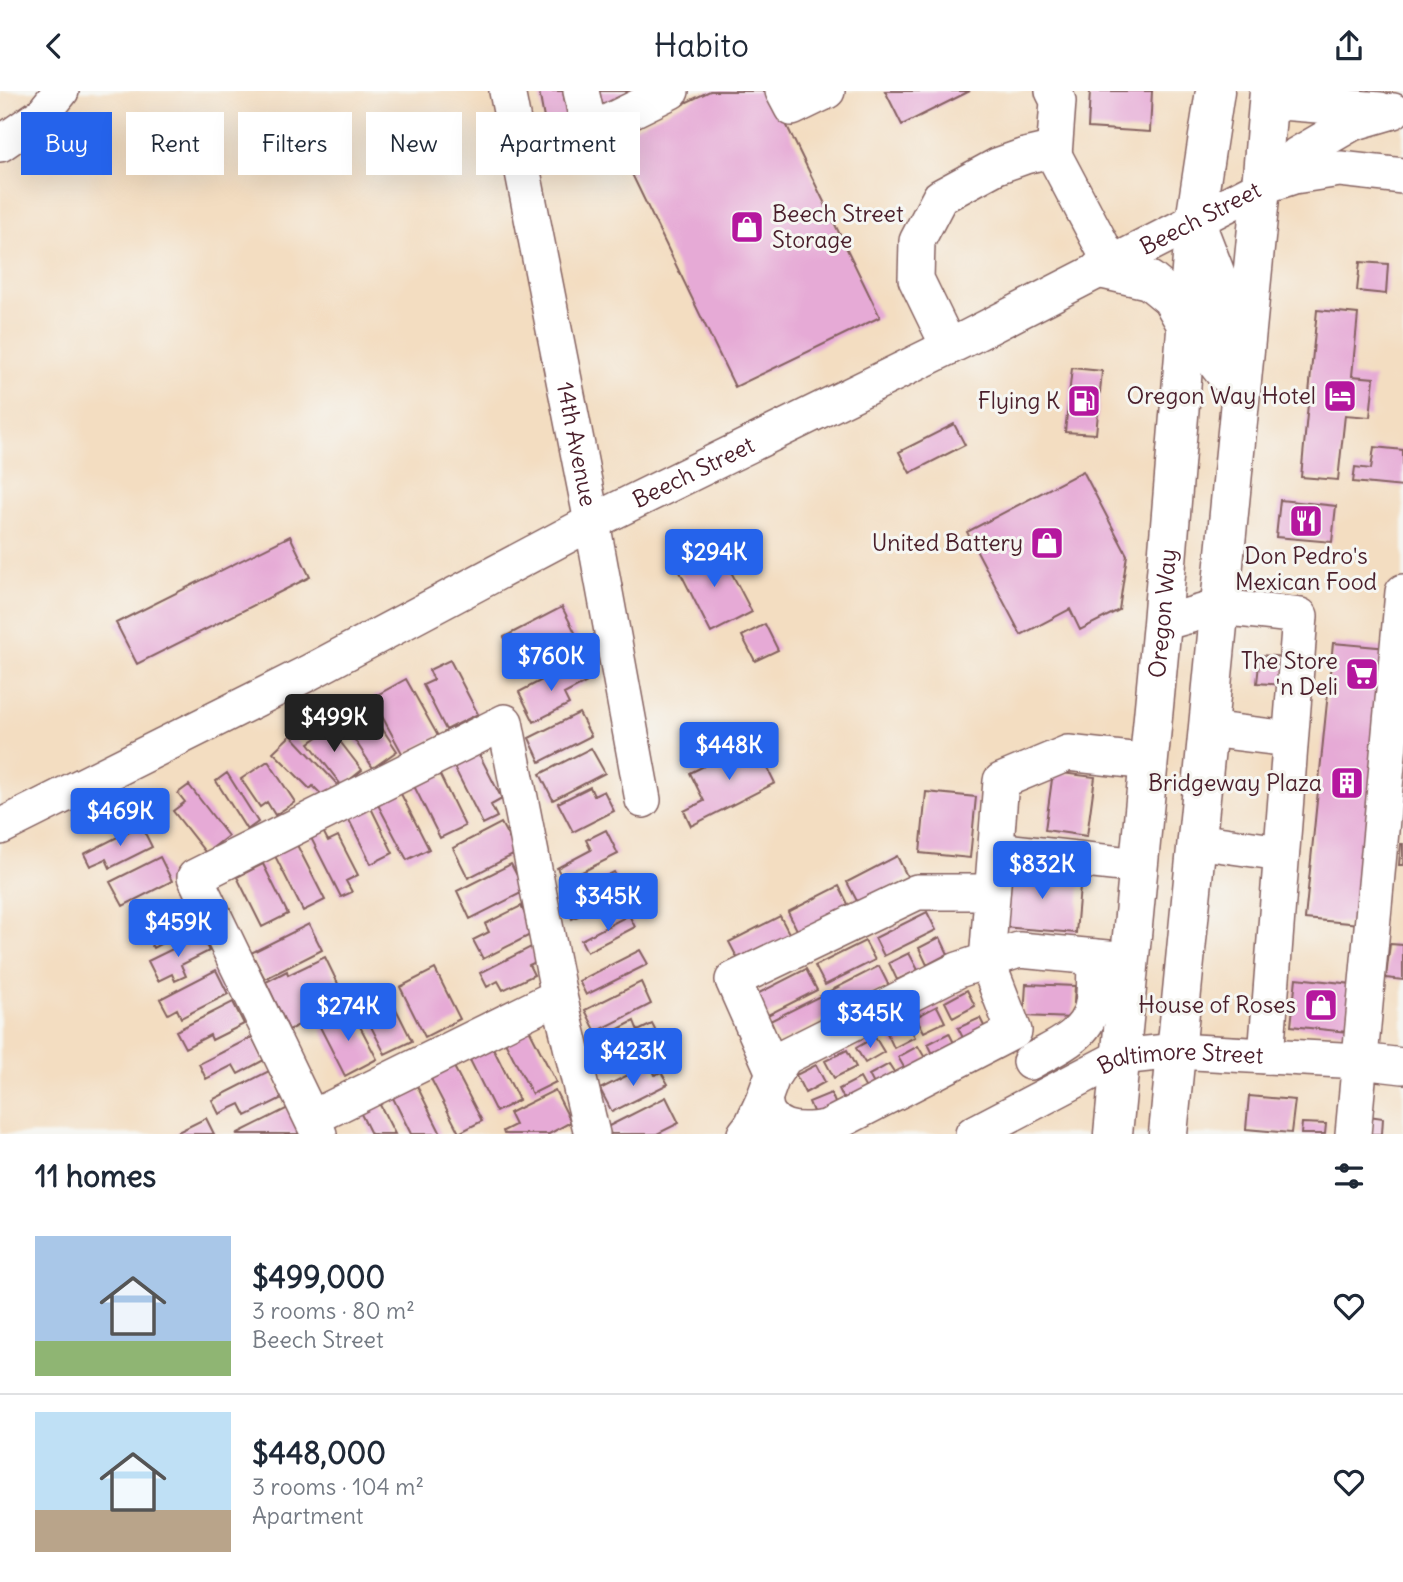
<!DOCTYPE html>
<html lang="en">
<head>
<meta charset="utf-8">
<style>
	:root { --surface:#fff; --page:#f6f6f7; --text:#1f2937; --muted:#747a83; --line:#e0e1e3; --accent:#2563eb }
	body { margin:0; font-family:Delius,sans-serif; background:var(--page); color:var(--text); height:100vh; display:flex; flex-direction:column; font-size:26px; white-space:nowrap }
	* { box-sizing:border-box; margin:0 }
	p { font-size:23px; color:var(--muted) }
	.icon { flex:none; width:38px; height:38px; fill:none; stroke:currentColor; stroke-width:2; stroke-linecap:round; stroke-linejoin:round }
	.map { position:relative; height:1043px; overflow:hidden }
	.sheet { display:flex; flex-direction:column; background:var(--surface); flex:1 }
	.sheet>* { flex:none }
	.hud { position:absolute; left:21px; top:21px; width:700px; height:63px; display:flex; gap:14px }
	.price { position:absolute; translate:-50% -60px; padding:0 16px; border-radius:7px; background:var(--accent); color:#fff; font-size:23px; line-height:46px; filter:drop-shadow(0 2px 4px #0008) }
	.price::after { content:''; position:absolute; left:50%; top:42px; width:21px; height:16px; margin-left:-10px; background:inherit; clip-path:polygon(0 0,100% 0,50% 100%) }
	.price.on { background:#222; color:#fff }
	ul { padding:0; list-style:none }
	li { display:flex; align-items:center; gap:21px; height:175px; padding:0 35px }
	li+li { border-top:2px solid var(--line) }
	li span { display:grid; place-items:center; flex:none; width:196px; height:140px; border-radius:0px; color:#555 }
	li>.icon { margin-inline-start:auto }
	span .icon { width:84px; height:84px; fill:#fffc; stroke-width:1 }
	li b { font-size:30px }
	h2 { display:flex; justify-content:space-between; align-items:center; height:84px; padding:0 35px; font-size:30px }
	.tag { padding:0 24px; border-radius:0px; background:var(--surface); box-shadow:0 7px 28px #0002; font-size:24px; line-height:63px }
	.tag.on { background:var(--accent); color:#fff }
	header { display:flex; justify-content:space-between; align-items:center; height:91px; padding:0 35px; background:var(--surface); font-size:32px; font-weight:600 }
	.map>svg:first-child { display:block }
	.building { fill:#e6aad6 }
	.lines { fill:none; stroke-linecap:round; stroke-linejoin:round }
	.minor-casing { stroke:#856260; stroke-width:38 }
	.major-casing { stroke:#856260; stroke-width:41 }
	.minor { stroke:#fff; stroke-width:35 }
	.major { stroke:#fff; stroke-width:38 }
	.labels { text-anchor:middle; stroke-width:6; stroke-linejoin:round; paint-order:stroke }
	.poi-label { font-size:23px; fill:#4a1f2b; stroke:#f6f6f2; text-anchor:end }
	.street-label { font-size:23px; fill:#4a1f2b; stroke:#f6f6f2 }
</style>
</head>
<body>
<header><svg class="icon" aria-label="back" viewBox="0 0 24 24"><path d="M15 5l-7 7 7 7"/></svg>Habito<svg class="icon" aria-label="share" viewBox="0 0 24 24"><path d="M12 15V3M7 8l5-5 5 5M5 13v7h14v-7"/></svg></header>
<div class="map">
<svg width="1403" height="1043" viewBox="0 0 1403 1043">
	<rect width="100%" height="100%" fill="#f6f6f2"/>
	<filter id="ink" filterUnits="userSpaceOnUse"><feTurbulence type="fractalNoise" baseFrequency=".0143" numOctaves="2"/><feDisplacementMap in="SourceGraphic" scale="14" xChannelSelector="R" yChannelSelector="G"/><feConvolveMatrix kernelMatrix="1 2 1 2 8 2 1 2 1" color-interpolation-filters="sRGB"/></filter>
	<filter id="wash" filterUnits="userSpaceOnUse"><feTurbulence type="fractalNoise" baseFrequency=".00686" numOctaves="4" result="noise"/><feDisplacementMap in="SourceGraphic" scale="28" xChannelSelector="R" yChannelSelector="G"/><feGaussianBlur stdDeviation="1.57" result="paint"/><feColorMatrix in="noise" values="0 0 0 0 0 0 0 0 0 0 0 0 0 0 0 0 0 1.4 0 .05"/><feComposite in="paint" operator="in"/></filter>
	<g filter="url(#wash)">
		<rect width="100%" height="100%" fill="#f3ddc1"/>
		<g id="blocks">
			<path class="building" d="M539 0H563L572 50 549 55Z
				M596 0H637L604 17Z
				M710 0H770L880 226 735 296 614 46Z
				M885 0H970L902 34Z
				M1090 0H1152L1150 41 1088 37Z
				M1360 171 1388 173 1386 203 1357 200Z
				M1317 219 1358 223 1352 285 1374 287 1370 326 1345 324 1338 389 1301 386Z
				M1072 277 1102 280 1096 343 1065 341Z
				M954 333 965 354 910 382 899 361Z
				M1374 356 1403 359V396L1353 391 1355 376 1371 378Z
				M1083 380 1127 464 1119 519 1080 539 1070 518 1021 544 967 441Z
				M1280 409 1336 415 1332 451 1276 446Z
				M290 445 310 486 137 573 116 532Z
				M717 454 752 521 711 542 677 475Z
				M562 516 582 555 523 584 504 546Z
				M765 533 778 559 755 570 742 545Z
				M1333 552 1388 557 1360 833 1305 828Z
				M1260 564 1287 566 1284 594 1257 592Z
				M450 569 478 623 446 639 423 594 434 589 429 579Z
				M565 577 568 583 580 577 587 591 564 603 569 613 534 631 519 601Z
				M406 588 438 645 403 664 372 607Z
				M364 610 397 660 373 677 340 626Z
				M579 622 591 645 540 671 529 647Z
				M322 627 362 679 342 695 309 652 319 645 311 636Z
				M291 644 338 694 325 707 313 695 310 698 273 661Z
				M754 650 775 692 691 735 684 720 704 710 690 682Z
				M591 657 605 682 553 709 540 683Z
				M478 661 502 708 491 714 497 726 483 733 453 674Z
				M268 670 295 711 275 724 267 711 260 716 241 688Z
				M437 678 465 735 440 747 412 691Z
				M1053 681 1095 686 1087 745 1045 739Z
				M227 682 258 731 247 739 216 690Z
				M189 694 228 745 206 762 173 720 185 711 178 702Z
				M590 696 594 705 604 700 614 720 573 741 558 712Z
				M399 699 429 758 407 769 376 710Z
				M926 701 976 706 970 767 920 762Z
				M371 717 393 762 371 773 349 729Z
				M501 732 517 762 468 787 453 757Z
				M141 734 152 756 110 777 106 768 90 775 84 763Z
				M321 736 328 750 338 745 358 784 346 790 352 801 341 806 309 743Z
				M606 739 618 763 564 790 557 777 591 759 586 749Z
				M296 752 325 809 303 820 274 763Z
				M1401 753H1403V774H1399Z
				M897 765 908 787 858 812 847 791Z
				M160 766 172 790 123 815 110 791Z
				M263 773 288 823 262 836 237 786Z
				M511 773 525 800 470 828 457 800Z
				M1008 778 1081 784 1076 842 1003 836Z
				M614 781 625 803 572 828 562 806Z
				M839 795 850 817 799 843 788 821Z
				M179 810 190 831 169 841 172 847 153 857 139 830Z
				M521 815 534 842 483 868 473 849 489 841 485 833Z
				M927 821 936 839 884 865 875 847Z
				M629 824 635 836 587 861 581 849Z
				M780 825 791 846 740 872 729 851Z
				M309 833 322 859 265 888 251 862Z
				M201 844 209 860 181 874 186 885 175 890 172 883 158 890 148 870Z
				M940 846 948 863 927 874 919 857Z
				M865 850 875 869 825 894 815 875Z
				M1390 853 1403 854V889L1386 887Z
				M531 856 538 870 529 874 534 884 503 899 498 890 487 896 480 882Z
				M640 859 648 873 586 904 579 890Z
				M909 862 918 879 897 889 889 872Z
				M325 866 343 903 316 917 319 924 289 939 266 891 287 880 288 884Z
				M879 875 889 895 838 921 828 901Z
				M435 878 460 928 425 946 400 896Z
				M806 878 817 899 766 925 755 904Z
				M216 879 228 903 181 927 177 918 168 923 160 908Z
				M1296 887 1352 893 1347 941 1291 935Z
				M641 891 651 913 596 941 585 919Z
				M1026 893 1075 895 1073 927 1024 925Z
				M967 899 975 915 953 927 945 911Z
				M388 902 412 950 385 963 361 916Z
				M820 905 830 925 779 951 768 931Z
				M233 911 244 933 212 949 210 944 185 957 176 940Z
				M937 915 945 931 924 941 916 926Z
				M352 920 377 968 345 985 320 936Z
				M980 927 988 943 966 953 958 937Z
				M634 930 638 940 652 933 662 952 606 981 591 952Z
				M906 930 915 946 894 957 886 940Z
				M527 934 556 991 532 1003 503 947Z
				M949 942 957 958 936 969 928 953Z
				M252 946 264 969 238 983 233 974 206 988 199 973Z
				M875 946 884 961 865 972 856 957Z
				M491 953 519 1009 496 1021 468 965Z
				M918 955 928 972 908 983 898 966Z
				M847 959 856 976 834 987 825 970Z
				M452 972 482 1030 459 1042 429 984Z
				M650 973 655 984 661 981 668 993 612 1021 600 998Z
				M889 973 898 987 877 999 869 984Z
				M816 974 825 991 805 1002 796 984Z
				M269 980 282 1007 246 1025 240 1013 219 1023 212 1009Z
				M860 987 869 1003 847 1014 839 998Z
				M416 993 441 1043H411L392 1005Z
				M555 999 571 1031 549 1043H504L503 1040 515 1034 509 1022Z
				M831 1002 838 1019 816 1028 809 1011Z
				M1249 1005 1295 1009 1291 1042 1246 1038Z
				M666 1006 679 1032 657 1043H611L607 1036Z
				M379 1012 395 1043H371L360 1021Z
				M288 1017 301 1043H236Z
				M1369 1025 1383 1027 1382 1043H1367Z
				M206 1027 214 1043H174Z
				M1302 1032 1326 1033 1325 1043H1301Z"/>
		</g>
	</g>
	<g filter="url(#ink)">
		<use href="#blocks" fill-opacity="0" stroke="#856260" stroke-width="2"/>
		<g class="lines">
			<defs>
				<g id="minor">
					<path id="s1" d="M507 0 592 431 643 709"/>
					<path d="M581 0 590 40 671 0"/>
					<path d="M783 0 792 17 827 0"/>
					<path d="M1053 0 1058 10 1054 64"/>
					<path d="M1268 10 1380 19"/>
					<path d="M0 53 42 24 61 0"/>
					<path d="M1269 89 1297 64 1352 32 1393 20"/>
					<path d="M949 256 916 188 917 150 940 106 997 75 1025 65 1042 61 1054 64 1111 172"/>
					<path d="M1162 532 1220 516 1300 525 1266 965"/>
					<path d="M1207 638 1289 648"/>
					<path id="s2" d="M0 736 308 582 592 431 967 247 1261 96 1294 85 1340 78 1403 85"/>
					<path d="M1196 750 1281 762"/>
					<path d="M996 759 1139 775"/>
					<path d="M1030 971C1054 957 1085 946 1092 917 1096 901 1094 882 1095 866"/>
					<path d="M774 982 733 889 917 801H992"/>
					<path d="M764 1008C765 1013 766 1020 769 1024 781 1043 808 1040 826 1037L1014 940 987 870 1001 690 1068 662 1149 671"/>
					<path d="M312 1027 559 905"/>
					<path d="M319 1043 195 786 505 631 559 905 592 1043"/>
					<path d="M745 1043 752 1034 764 1008 772 986 785 966 958 879 1019 859 1130 869"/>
					<path id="s3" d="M973 1043 1120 966 1176 960 1360 970 1403 975"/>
					<path d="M1353 1043 1403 501"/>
				</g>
				<g id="major">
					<path d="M1199 140 1223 202 1218 273 1225 282"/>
					<path d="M1100 178 1149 189 1171 207 1187 235"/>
					<path id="s4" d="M1113 1043 1162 532 1195 130 1215 0"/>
					<path d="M1168 1043 1261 96 1269 0"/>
				</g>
			</defs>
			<use href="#minor" class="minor-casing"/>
			<use href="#major" class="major-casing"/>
			<use href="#minor" class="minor"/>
			<use href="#major" class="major"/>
		</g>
	</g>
	<defs>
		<symbol id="shop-square" viewBox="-11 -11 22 22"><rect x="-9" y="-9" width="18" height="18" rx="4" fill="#b5179e" stroke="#f6f6f2"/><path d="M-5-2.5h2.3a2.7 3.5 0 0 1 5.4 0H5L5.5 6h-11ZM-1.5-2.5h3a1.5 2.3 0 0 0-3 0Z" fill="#fff"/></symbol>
		<symbol id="hotel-square" viewBox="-11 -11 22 22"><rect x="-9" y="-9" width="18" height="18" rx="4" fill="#b5179e" stroke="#f6f6f2"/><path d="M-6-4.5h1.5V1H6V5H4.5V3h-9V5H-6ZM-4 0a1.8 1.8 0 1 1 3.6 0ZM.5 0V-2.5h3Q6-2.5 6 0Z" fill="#fff"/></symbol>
		<symbol id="fuel-square" viewBox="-11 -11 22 22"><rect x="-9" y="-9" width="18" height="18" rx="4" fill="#b5179e" stroke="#f6f6f2"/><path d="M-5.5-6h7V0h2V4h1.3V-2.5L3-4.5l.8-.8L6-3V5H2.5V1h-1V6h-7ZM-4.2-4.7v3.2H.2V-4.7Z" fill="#fff"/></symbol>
		<symbol id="restaurant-square" viewBox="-11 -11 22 22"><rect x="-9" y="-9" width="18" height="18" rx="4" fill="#b5179e" stroke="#f6f6f2"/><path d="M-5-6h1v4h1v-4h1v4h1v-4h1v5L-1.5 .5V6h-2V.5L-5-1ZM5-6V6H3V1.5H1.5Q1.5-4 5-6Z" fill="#fff"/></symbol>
		<symbol id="supermarket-square" viewBox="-11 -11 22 22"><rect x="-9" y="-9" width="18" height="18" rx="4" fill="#b5179e" stroke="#f6f6f2"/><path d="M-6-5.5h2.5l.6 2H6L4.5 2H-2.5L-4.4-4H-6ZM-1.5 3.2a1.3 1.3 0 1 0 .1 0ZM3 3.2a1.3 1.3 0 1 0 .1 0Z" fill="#fff"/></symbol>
		<symbol id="building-square" viewBox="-11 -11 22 22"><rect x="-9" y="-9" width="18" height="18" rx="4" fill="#b5179e" stroke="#f6f6f2"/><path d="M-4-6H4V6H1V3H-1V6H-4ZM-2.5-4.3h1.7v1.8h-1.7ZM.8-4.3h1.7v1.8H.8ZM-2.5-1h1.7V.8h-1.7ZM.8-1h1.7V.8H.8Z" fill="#fff"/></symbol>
	</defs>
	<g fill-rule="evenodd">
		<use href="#shop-square" x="728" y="117" width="38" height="38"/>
		<use href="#hotel-square" x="1321" y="286" width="38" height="38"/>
		<use href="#fuel-square" x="1065" y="291" width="38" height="38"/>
		<use href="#restaurant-square" x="1287" y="411" width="38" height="38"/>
		<use href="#shop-square" x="1028" y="433" width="38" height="38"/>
		<use href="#supermarket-square" x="1343" y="564" width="38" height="38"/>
		<use href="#building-square" x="1328" y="673" width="38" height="38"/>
		<use href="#shop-square" x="1302" y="895" width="38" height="38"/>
	</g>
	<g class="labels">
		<g class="poi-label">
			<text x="772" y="131" text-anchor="start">Beech Street<tspan x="772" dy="26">Storage</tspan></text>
			<text x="1316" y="313">Oregon Way Hotel</text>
			<text x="1060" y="318">Flying K</text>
			<text x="1023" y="460">United Battery</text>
			<text x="1306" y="473" text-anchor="middle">Don Pedro's<tspan x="1306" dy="26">Mexican Food</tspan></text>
			<text x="1338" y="578">The Store<tspan x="1338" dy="26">'n Deli</tspan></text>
			<text x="1322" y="700">Bridgeway Plaza</text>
			<text x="1296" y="922">House of Roses</text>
		</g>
		<g class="street-label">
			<text dy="8" stroke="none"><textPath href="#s2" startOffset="1346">Beech Street</textPath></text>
			<text dy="8" stroke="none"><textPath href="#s1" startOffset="360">14th Avenue</textPath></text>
			<text dy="8" stroke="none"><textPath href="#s2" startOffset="779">Beech Street</textPath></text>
			<text dy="8" stroke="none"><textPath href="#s4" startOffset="523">Oregon Way</textPath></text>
			<text dy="8" stroke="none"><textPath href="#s3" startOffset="226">Baltimore Street</textPath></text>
		</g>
	</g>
</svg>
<b class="price" style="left:714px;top:498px">$294K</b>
<b class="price" style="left:551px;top:602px">$760K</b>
<b class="price on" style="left:334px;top:663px">$499K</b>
<b class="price" style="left:729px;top:691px">$448K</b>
<b class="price" style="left:120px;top:757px">$469K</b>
<b class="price" style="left:1042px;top:810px">$832K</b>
<b class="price" style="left:608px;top:842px">$345K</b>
<b class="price" style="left:178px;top:868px">$459K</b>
<b class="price" style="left:348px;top:952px">$274K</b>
<b class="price" style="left:870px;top:959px">$345K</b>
<b class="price" style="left:633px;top:997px">$423K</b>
<div class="hud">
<a class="tag on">Buy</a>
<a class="tag">Rent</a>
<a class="tag">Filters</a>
<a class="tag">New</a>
<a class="tag">Apartment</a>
</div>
</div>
<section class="sheet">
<h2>11 homes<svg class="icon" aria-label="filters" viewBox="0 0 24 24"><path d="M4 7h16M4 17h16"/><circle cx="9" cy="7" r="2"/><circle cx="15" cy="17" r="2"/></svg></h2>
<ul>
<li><span style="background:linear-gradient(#a9c7e8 75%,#8fb573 0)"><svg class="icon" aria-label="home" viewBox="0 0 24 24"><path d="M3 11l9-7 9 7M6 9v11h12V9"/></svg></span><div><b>$499,000</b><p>3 rooms · 80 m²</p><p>Beech Street</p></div><svg class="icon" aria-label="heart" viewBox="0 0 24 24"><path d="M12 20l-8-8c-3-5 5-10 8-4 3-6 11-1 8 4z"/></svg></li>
<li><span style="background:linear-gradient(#bfe0f5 70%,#b9a48a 0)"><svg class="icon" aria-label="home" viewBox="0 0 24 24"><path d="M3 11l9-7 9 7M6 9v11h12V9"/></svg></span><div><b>$448,000</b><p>3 rooms · 104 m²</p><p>Apartment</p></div><svg class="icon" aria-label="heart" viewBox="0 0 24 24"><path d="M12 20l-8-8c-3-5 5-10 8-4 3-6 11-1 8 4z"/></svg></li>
</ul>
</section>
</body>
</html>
